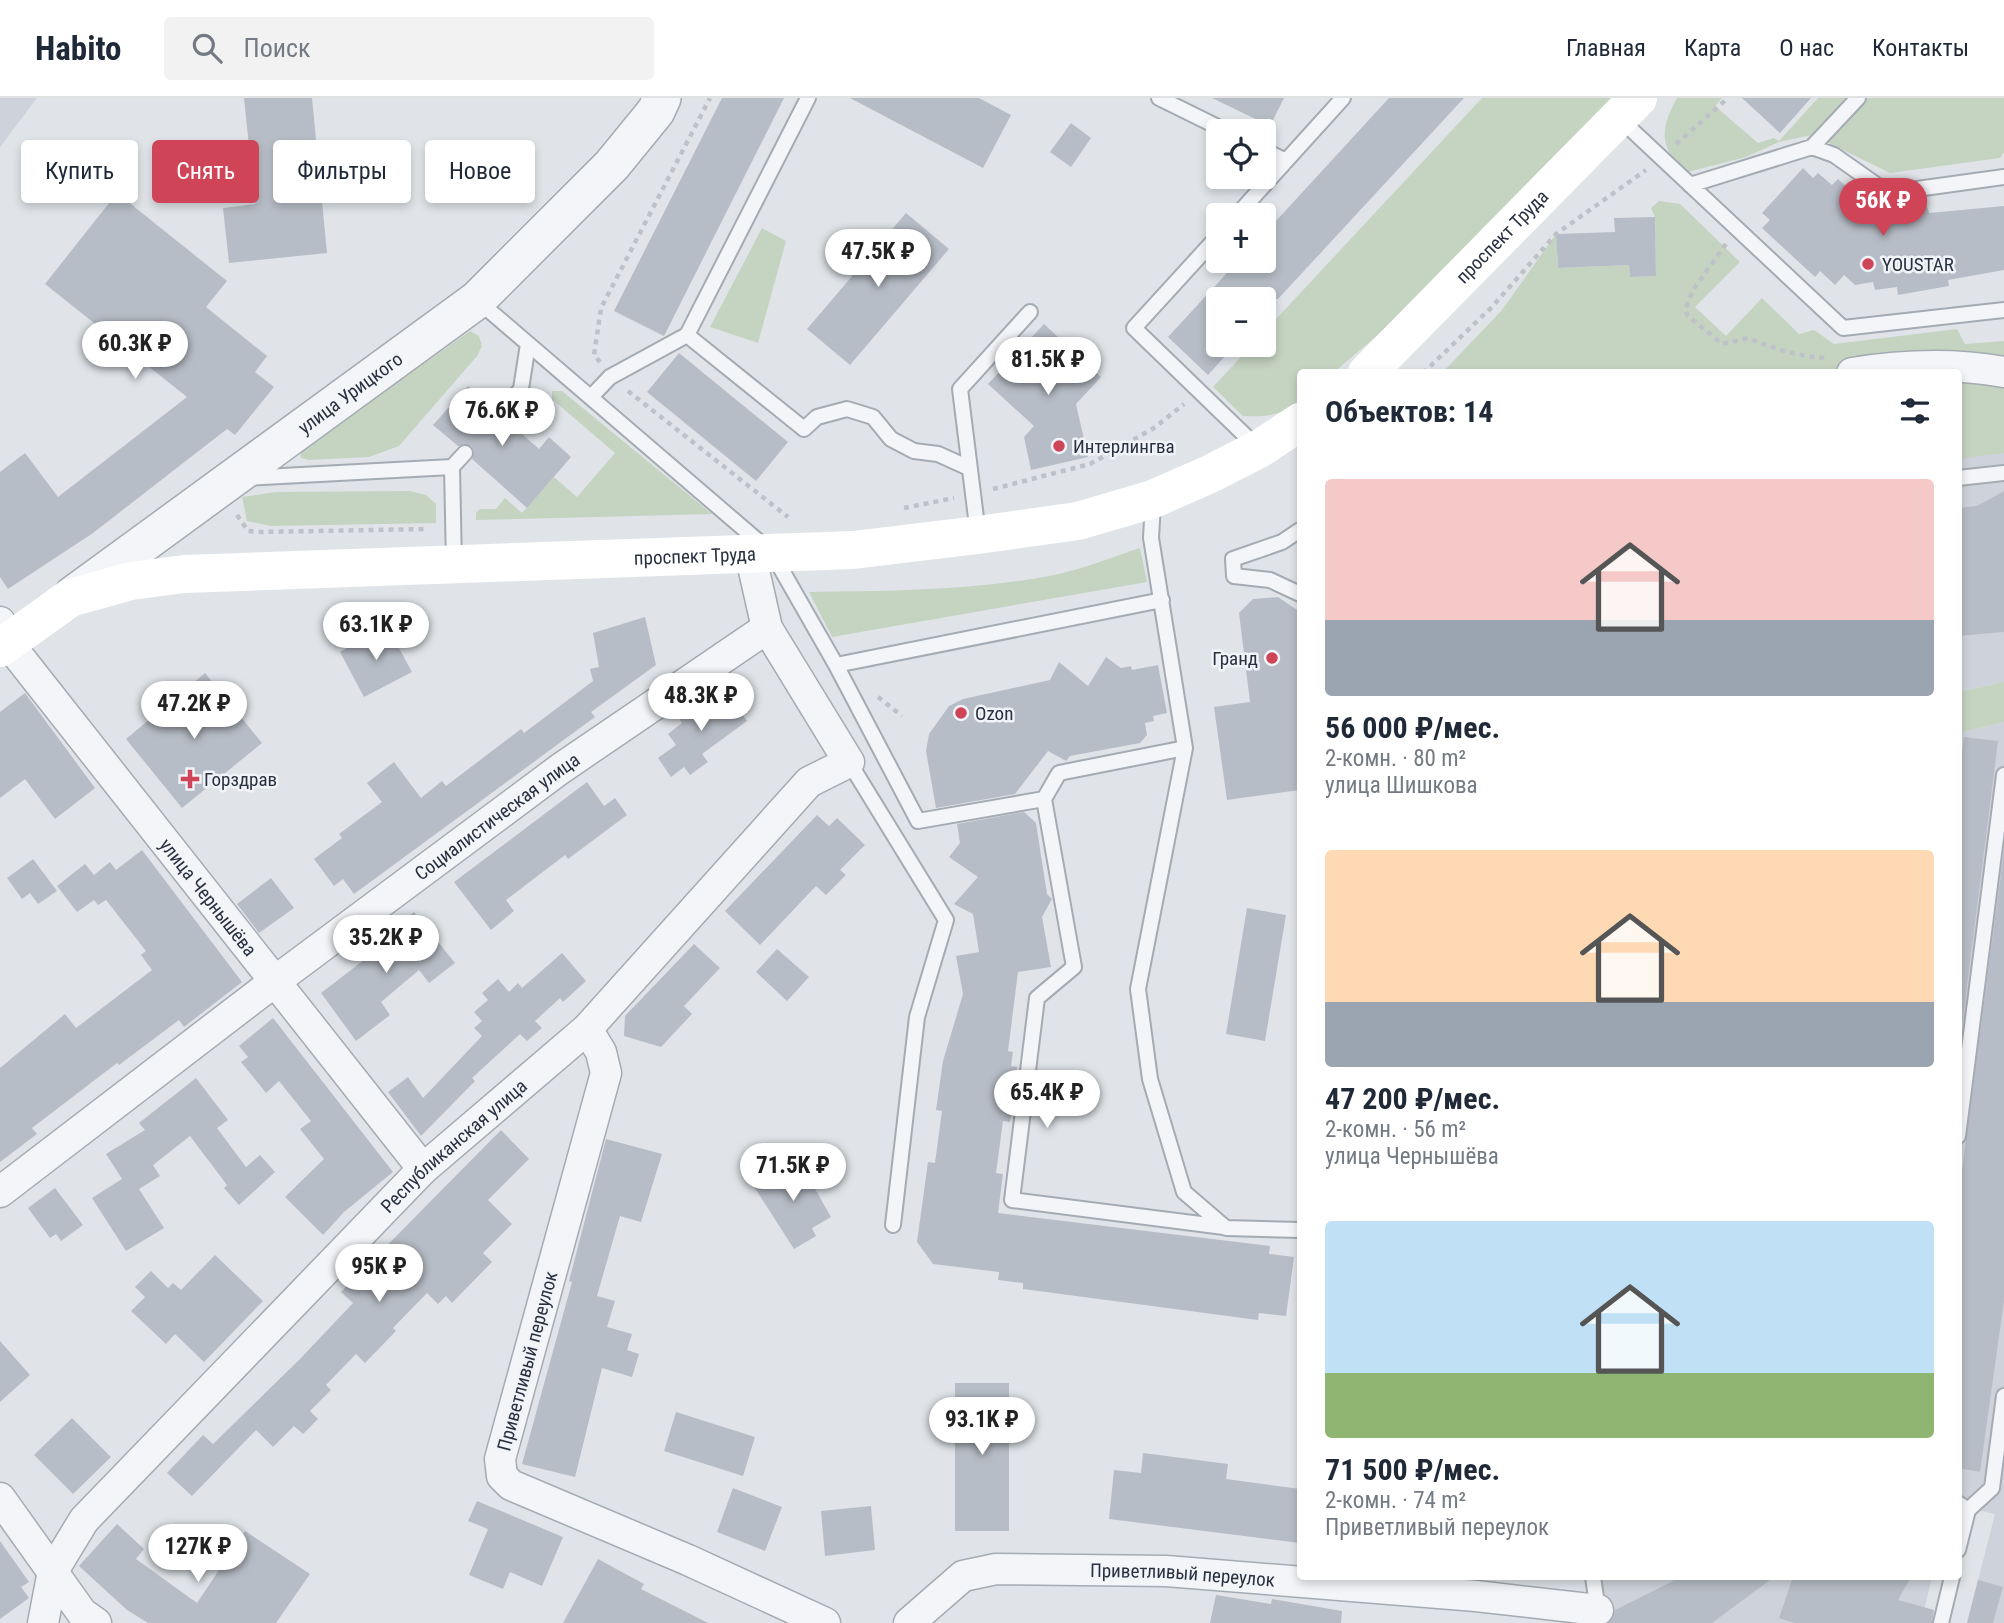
<!DOCTYPE html>
<html lang="ru">
<head>
<meta charset="utf-8">
<style>
	:root { --surface:#fff; --page:#f2f2f3; --text:#1f2937; --muted:#747a83; --line:#e0e1e3; --accent:#cf4456 }
	body { margin:0; font-family:"Roboto Condensed",sans-serif; background:var(--page); color:var(--text); height:100vh; display:flex; flex-direction:column; font-size:26px; white-space:nowrap }
	* { box-sizing:border-box; margin:0 }
	p { font-size:23px; color:var(--muted) }
	.icon { flex:none; width:38px; height:38px; fill:none; stroke:currentColor; stroke-width:2; stroke-linecap:round; stroke-linejoin:round }
	.map { position:relative; flex:1; overflow:hidden }
	.drawer { position:absolute; left:1297px; top:271px; width:665px; height:1211px; display:flex; flex-direction:column; background:var(--surface); border-radius:7px; box-shadow:0 4px 10px #0003 }
	.drawer>* { flex:none }
	.guide { position:absolute; left:21px; top:42px; width:665px; height:63px; display:flex; gap:14px }
	.buttons { position:absolute; left:1206px; top:21px; display:grid; gap:14px }
	.buttons a { display:grid; place-items:center; width:70px; height:70px; border-radius:7px; background:var(--surface); box-shadow:0 4px 10px #0003; font-size:35px }
	.price { position:absolute; translate:-50% -60px; padding:0 16px; border-radius:24px; background:#fff; color:#222; font-size:23px; line-height:46px; filter:drop-shadow(0 2px 4px #0008) }
	.price::after { content:''; position:absolute; left:50%; top:42px; width:21px; height:16px; margin-left:-10px; background:inherit; clip-path:polygon(0 0,100% 0,50% 100%) }
	.price.selected { background:var(--accent); color:#fff }
	ul { padding:0; list-style:none }
	li { display:grid; align-content:center; gap:14px; height:371px; padding:0 28px }
	li span { display:grid; place-items:center; height:217px; border-radius:7px; color:#555 }
	li>.icon { margin-inline-start:auto }
	span .icon { width:126px; height:126px; fill:#fffc; stroke-width:1 }
	li b { font-size:30px }
	h2 { display:flex; justify-content:space-between; align-items:center; height:84px; padding:0 28px; font-size:30px }
	.tag { padding:0 24px; border-radius:7px; background:var(--surface); box-shadow:0 4px 10px #0003; font-size:24px; line-height:63px }
	.tag.selected { background:var(--accent); color:#fff }
	header { display:flex; align-items:center; gap:42px; box-sizing:border-box; height:98px; padding:0 35px; background:var(--surface); border-bottom:2px solid var(--line) }
	header strong { font-size:33px }
	nav { display:flex; gap:38px; margin-inline-start:auto; font-size:24px }
	.search { width:490px; height:63px; background:var(--page); display:flex; align-items:center; gap:18px; box-sizing:border-box; padding:0 24px; border-radius:7px; color:var(--muted); font-size:26px }
	.map>svg:first-child { display:block }
	.built { fill:#ced3db }
	.green { fill:#c5d3c1 }
	.building { fill:#b7bdc6 }
	.lines { fill:none; stroke-linecap:round; stroke-linejoin:round }
	.service-casing { stroke:#a5abb3; stroke-width:18 }
	.minor-casing { stroke:#a5abb3; stroke-width:33 }
	.tertiary-casing { stroke:#a5abb3; stroke-width:40 }
	.path { stroke:#bec2c8; stroke-width:4.5; stroke-dasharray:5 5; stroke-linecap:butt }
	.service { stroke:#f3f5f8; stroke-width:14 }
	.minor { stroke:#f3f5f8; stroke-width:30 }
	.tertiary { stroke:#f3f5f8; stroke-width:37 }
	.secondary { stroke:#fff; stroke-width:38 }
	.poi-dot { fill:#cf4456; stroke:#f0f3f7; stroke-width:2.5 }
	.labels { text-anchor:middle; stroke-width:5; stroke-linejoin:round; paint-order:stroke }
	.street-label { font-size:19px; fill:#293141; stroke:#f0f3f7 }
	.poi-label { font-size:19px; fill:#293141; stroke:#f0f3f7; text-anchor:start }
</style>
</head>
<body>
<header>
<strong>Habito</strong>
<div class="search"><svg class="icon" aria-label="search" viewBox="0 0 24 24"><circle cx="10" cy="10" r="6"/><path d="M15 15l6 6"/></svg>Поиск</div>
<nav><a>Главная</a><a>Карта</a><a>О нас</a><a>Контакты</a></nav>
</header>
<div class="map">
<svg width="2004" height="1525" viewBox="0 0 2004 1525">
	<rect width="100%" height="100%" fill="#e0e4e9"/>
	<path class="built" d="M0 0H37L0 49Z
		M2004 354V584L1958 594V360Z
		M2004 624V1525H1967L1995 1416 1958 1408V635Z
		M1595 1479H1932L1921 1525H1600Z"/>
	<path class="green" d="M1482 0H1611L1380 235 1333 275H1300V302C1282 318 1267 319 1243 318L1213 289 1252 247H1264V234Z
		M1677 0H1722L1715 8 1758 45 1774 40 1779 43 1818 0H1857L1826 34 1779 44 1746 59 1684 75C1659 47 1660 32 1677 0Z
		M1865 0H2004V54L2000 60 1890 75 1825 43Z
		M1659 103 1680 106 1740 164 1695 209 1726 238 1762 200 1799 236 1814 232 1834 246 1957 231 1965 246 2004 243V267L1853 275H1442L1502 212 1556 136 1558 170 1629 167 1630 179 1656 178 1655 119 1651 110Z
		M762 130 786 143 758 245 710 229Z
		M470 233 479 238 482 248 477 258 399 348 369 359 309 362 301 360 300 353Z
		M1958 277 2004 288V355L1958 361Z
		M552 293H562L712 416 476 422V415L480 411H496L505 400 522 415 554 379 577 399 615 355 552 301Z
		M410 393 426 397 436 406V425L271 428 247 423 242 399 276 394Z
		M1140 450 1147 484 832 539 809 494C891 493 973 493 1054 477 1083 471 1112 459 1140 450Z
		M2004 584V624L1958 635V594Z"/>
	<path class="building" d="M244 0H312L327 155 229 165 223 110 255 106Z
		M722 0H784L664 238 614 213Z
		M850 0H979L1011 17 983 70Z
		M1212 0H1284L1270 28Z
		M1389 0H1464L1278 201H1218V247H1235L1208 277 1168 239 1238 163H1264V136Z
		M1742 0H1811L1780 35Z
		M1071 25 1091 40 1071 69 1050 54Z
		M1803 70 1813 80 1818 75 1832 87 1838 81 1874 114 1927 108 1929 115 2004 108V172L1948 182 1949 188 1898 197 1897 189 1875 192 1873 184 1855 187 1844 177 1835 187 1820 173 1815 179 1762 130 1770 122 1762 115Z
		M117 95 227 183 206 209 267 258 255 274 274 289 235 337 227 331 93 435 8 491 0 479V374L25 355 58 399 187 299 45 186Z
		M906 115 949 151 850 267 807 231Z
		M1655 119 1656 178 1630 179 1629 167 1558 170 1556 136 1615 134 1614 120Z
		M1044 226 1101 279 1076 306 1088 359 1031 372 1024 339 1034 328 988 286Z
		M679 255 788 344 756 383 647 294Z
		M468 288 492 309 490 318 493 324 501 325 506 322 539 351 549 339 571 359 527 410 472 361 474 353 471 348H458L433 327Z
		M2004 393V534L1958 538V410L1977 408Z
		M1278 499 1300 514V692L1227 702 1214 609 1250 604 1239 515 1253 501Z
		M645 519 656 567 591 614 595 619 354 796 343 781 334 788 314 761 342 740 339 736 382 704 367 685 394 664 421 700 442 683 446 688 521 631 524 635 593 583 590 571 599 569 593 535Z
		M387 528 412 574 364 599 340 554Z
		M1106 559 1121 570 1131 568 1132 572 1158 567 1167 615 1153 618 1154 623 1145 625 1147 637 1140 645 1070 658 1066 663 1048 653 1015 696 936 710 926 653 929 636 949 608 963 601 1050 582 1059 564 1088 588Z
		M205 575 262 645 182 710 126 641Z
		M25 595 95 690 55 721 25 681 0 700V614Z
		M707 595 714 605 727 595 747 623 702 656 708 664 690 677 684 669 671 679 658 660 676 647 668 636 682 625 677 617Z
		M1964 639 1998 643 1958 960V682Z
		M587 684 604 708 615 700 627 717 568 761 565 757 506 802 514 813 491 832 454 784Z
		M1024 714 1036 725 1047 796 1052 801 1042 819 1051 869 1018 874 1008 953 1013 954 1011 968 1017 969 1010 1024 1003 1023 996 1075 1003 1076 998 1115 1270 1148 1269 1156 1294 1159 1286 1218 1259 1215 1258 1222 1023 1191V1185L998 1182 999 1174 933 1166 917 1144 928 1064 935 1065 942 1013 936 1012 943 963 963 896 956 858 979 854 973 816 954 806 978 779 949 759 960 745 957 726Z
		M817 717 829 728 837 720 865 747 840 772 846 777 826 797 816 788 760 847 725 813Z
		M142 752 242 884 184 929 179 922 119 967 117 965 32 1030 37 1036 0 1064V970L65 916 76 930 152 872 141 857 146 853 106 802 98 807 94 802 77 814 57 788 85 766 94 777 110 764 116 772Z
		M2004 753V1203L1980 1374 1958 1370V1103Z
		M33 761 57 793 38 806 30 795 22 801 7 780Z
		M271 780 294 810 259 835 237 806Z
		M1247 810 1286 817 1265 943 1226 936Z
		M414 814 455 865 429 885 419 872 381 904 390 917 356 943 321 895 386 845 381 840Z
		M694 846 720 870 684 908 692 916 661 949 624 938 625 918Z
		M777 851 809 879 787 903 756 874Z
		M562 855 586 883 563 904 560 900 535 923 542 930 527 943 520 936 472 980 475 983 421 1038 388 994 408 979 423 1000 482 938 474 930 482 923 474 914 488 902 482 895 498 881 509 894 518 885 522 890Z
		M273 920 393 1074 344 1114 323 1137 285 1099 324 1061 300 1031 311 1023 279 983 266 995 241 964 248 959 239 948Z
		M196 980 228 1022 217 1030 246 1069 260 1057 275 1074 239 1107 224 1090 227 1087 190 1038 153 1067 160 1078 139 1091 164 1130 126 1153 92 1100 122 1081 106 1056 145 1032 139 1025Z
		M501 1032 529 1061 488 1102 512 1126 483 1155 492 1164 452 1205 446 1198 438 1206 427 1195 393 1230 396 1233 365 1265 356 1256 326 1287 331 1292 310 1313 318 1321 303 1336 294 1328 273 1349 256 1332 192 1398 167 1375 203 1337 213 1346 300 1261 353 1205 341 1194Z
		M606 1041 662 1056 641 1124 620 1118 597 1198 615 1203 607 1229 632 1236 627 1252 639 1256 632 1279 602 1270 575 1379 522 1366 572 1184 569 1183Z
		M798 1061 831 1119 812 1130 816 1138 794 1151 753 1087Z
		M55 1090 83 1127 61 1143 56 1136 50 1140 28 1110Z
		M215 1157 263 1203 204 1264 175 1236 166 1246 131 1213 145 1199 135 1189 151 1173 168 1190 173 1185 181 1192Z
		M0 1243 30 1277 0 1304Z
		M955 1285H1009V1433H955Z
		M676 1314 755 1339 743 1378 664 1353Z
		M72 1320 111 1359 73 1396 34 1357Z
		M1143 1355 1228 1366 1226 1381 1300 1391V1445L1109 1421 1114 1372 1141 1375Z
		M733 1390 782 1409 765 1453 717 1434Z
		M477 1403 563 1439 542 1488 510 1474 503 1491 469 1477 488 1431 468 1423Z
		M871 1408 875 1452 825 1458 821 1413Z
		M117 1426 144 1451 136 1461 197 1505 245 1433 310 1476 276 1525H148L127 1512 79 1468Z
		M0 1443 29 1484 21 1489 29 1500 0 1521Z
		M598 1461 644 1486 641 1491 708 1525H563Z
		M1681 1479H1774L1712 1525H1609L1615 1512Z
		M1793 1479H1911L1898 1502 1934 1512 1932 1525H1794L1779 1520Z
		M1978 1482 2003 1489 1993 1525H1967Z
		M1216 1497 1271 1506 1272 1501 1342 1513 1341 1525H1210Z"/>
	<g class="lines">
		<defs>
			<path id="service" d="M1159 0 1226 33
				M1620 21 1843 230 2004 212
				M1812 49 1834 57 1888 95 2004 79
				M1264 52 1286 63
				M1690 87 1812 49 1858 0
				M1237 117 1343 0
				M1218 138 1134 230 1258 350
				M477 202 772 455 836 567 1162 502
				M687 237 804 331 817 319 847 311 873 319 891 341 914 353 938 356 969 370
				M591 299 610 279 687 237 808 0
				M499 316 521 291 528 246
				M452 369 454 466
				M246 380 452 369 465 355
				M1958 380 2004 375
				M1153 405 1151 440 1185 650 1138 891 1150 981 1184 1094 1226 1130 1300 1132
				M1300 432 1282 444 1233 461 1234 478 1270 482 1300 496
				M978 436 960 291 1030 214
				M836 567 918 723 1044 701 1059 675 1185 650
				M849 664 946 822 917 919 893 1127
				M1044 701 1074 869 1037 900 1012 1102 1224 1129
				M1958 1038 2004 677
				M1958 1405 1968 1412 1958 1452
				M1968 1412 1992 1390 2004 1298
				M1593 1479 1598 1513
				M1941 1525 1952 1479"/>
			<g id="minor">
				<path d="M1852 275C1902 267 1954 265 2004 274"/>
				<path id="s1" d="M0 524 8 545 423 1071"/>
				<path d="M587 931 601 954 606 975 500 1361 502 1378 511 1387 688 1462 825 1525"/>
				<path id="s2" d="M0 1094 274 884 560 671 767 530"/>
				<path d="M0 1400 82 1515 96 1525"/>
				<path id="s3" d="M43 1525 53 1473 84 1422 423 1071 587 931 809 684 849 664 767 530 750 455"/>
				<path id="s4" d="M909 1525 963 1478 996 1471 1166 1473 1476 1498 1598 1512"/>
			</g>
			<g id="tertiary">
				<path id="s5" d="M73 497 477 202 612 67 656 13 662 0"/>
			</g>
		</defs>
		<use href="#service" class="service-casing"/>
		<use href="#minor" class="minor-casing"/>
		<use href="#tertiary" class="tertiary-casing"/>
		<path class="path" d="M1676 46 1728 0
			M1726 146 1693 192 1685 212 1688 218 1722 246 1748 240C1775 251 1798 259 1828 260
			M600 264 594 257 601 210 710 0
			M1423 275 1492 209 1556 136 1646 72
			M628 293 788 419
			M993 391 1090 366 1154 330 1184 306
			M904 410 954 400
			M237 417 248 433 261 434 427 431
			M878 599 902 618"/>
		<use href="#service" class="service"/>
		<use href="#minor" class="minor"/>
		<use href="#tertiary" class="tertiary"/>
		<g class="secondary">
			<path id="s6" d="M1367 275 1638 0"/>
			<path id="s7" d="M0 550 70 500 131 483 184 476 853 452 978 437 1078 423 1153 401 1208 377 1259 351 1300 324"/>
		</g>
	</g>
	<g class="poi-dot">
		<circle cx="1868" cy="166" r="7"/>
		<circle cx="1059" cy="348" r="7"/>
		<circle cx="1272" cy="560" r="7"/>
		<circle cx="961" cy="615" r="7"/>
		<path d="M186.5 670.5h7v7h7v7h-7v7h-7v-7h-7v-7h7z"/>
	</g>
	<g class="labels">
		<g class="street-label">
			<text dy="7" stroke="none"><textPath href="#s6" startOffset="192">проспект Труда</textPath></text>
			<text dy="7" stroke="none"><textPath href="#s5" startOffset="343">улица Урицкого</textPath></text>
			<text dy="7" stroke="none"><textPath href="#s7" startOffset="714">проспект Труда</textPath></text>
			<text dy="7" stroke="none"><textPath href="#s2" startOffset="623">Социалистическая улица</textPath></text>
			<text dy="7" stroke="none"><textPath href="#s1" startOffset="346">улица Чернышёва</textPath></text>
			<text dy="7" stroke="none"><textPath href="#s3" startOffset="639">Республиканская улица</textPath></text>
			<text transform="translate(527 1263) rotate(-75)" y="7">Приветливый переулок</text>
			<text dy="7" stroke="none"><textPath href="#s4" startOffset="292">Приветливый переулок</textPath></text>
		</g>
		<g class="poi-label">
			<text x="1882" y="173">YOUSTAR</text>
			<text x="1073" y="355">Интерлингва</text>
			<text x="1258" y="567" text-anchor="end">Гранд</text>
			<text x="975" y="622">Ozon</text>
			<text x="204" y="688">Горздрав</text>
		</g>
	</g>
</svg>
<div class="buttons">
<a><svg class="icon" aria-label="locate" viewBox="0 0 24 24"><circle cx="12" cy="12" r="6"/><path d="M12 2v4M12 18v4M2 12h4M18 12h4"/></svg></a>
<a>+</a>
<a>−</a>
</div>
<b class="price selected" style="left:1883px;top:140px">56K ₽</b>
<b class="price" style="left:878px;top:191px">47.5K ₽</b>
<b class="price" style="left:135px;top:283px">60.3K ₽</b>
<b class="price" style="left:1048px;top:299px">81.5K ₽</b>
<b class="price" style="left:502px;top:350px">76.6K ₽</b>
<b class="price" style="left:376px;top:564px">63.1K ₽</b>
<b class="price" style="left:701px;top:635px">48.3K ₽</b>
<b class="price" style="left:194px;top:643px">47.2K ₽</b>
<b class="price" style="left:386px;top:877px">35.2K ₽</b>
<b class="price" style="left:1047px;top:1032px">65.4K ₽</b>
<b class="price" style="left:793px;top:1105px">71.5K ₽</b>
<b class="price" style="left:379px;top:1206px">95K ₽</b>
<b class="price" style="left:982px;top:1359px">93.1K ₽</b>
<b class="price" style="left:198px;top:1486px">127K ₽</b>
<div class="guide">
<a class="tag">Купить</a>
<a class="tag selected">Снять</a>
<a class="tag">Фильтры</a>
<a class="tag">Новое</a>
</div>
<section class="drawer">
<h2>Объектов: 14<svg class="icon" aria-label="filters" viewBox="0 0 24 24"><path d="M4 7h16M4 17h16"/><circle cx="9" cy="7" r="2"/><circle cx="15" cy="17" r="2"/></svg></h2>
<ul>
<li><span style="background:linear-gradient(#f6c9c9 65%,#9aa5b1 0)"><svg class="icon" aria-label="home" viewBox="0 0 24 24"><path d="M3 11l9-7 9 7M6 9v11h12V9"/></svg></span><div><b>56 000 ₽/мес.</b><p>2-комн. · 80 m²</p><p>улица Шишкова</p></div></li>
<li><span style="background:linear-gradient(#ffd9b3 70%,#9aa5b1 0)"><svg class="icon" aria-label="home" viewBox="0 0 24 24"><path d="M3 11l9-7 9 7M6 9v11h12V9"/></svg></span><div><b>47 200 ₽/мес.</b><p>2-комн. · 56 m²</p><p>улица Чернышёва</p></div></li>
<li><span style="background:linear-gradient(#bfe0f5 70%,#8fb573 0)"><svg class="icon" aria-label="home" viewBox="0 0 24 24"><path d="M3 11l9-7 9 7M6 9v11h12V9"/></svg></span><div><b>71 500 ₽/мес.</b><p>2-комн. · 74 m²</p><p>Приветливый переулок</p></div></li>
</ul>
</section>
</div>
</body>
</html>
